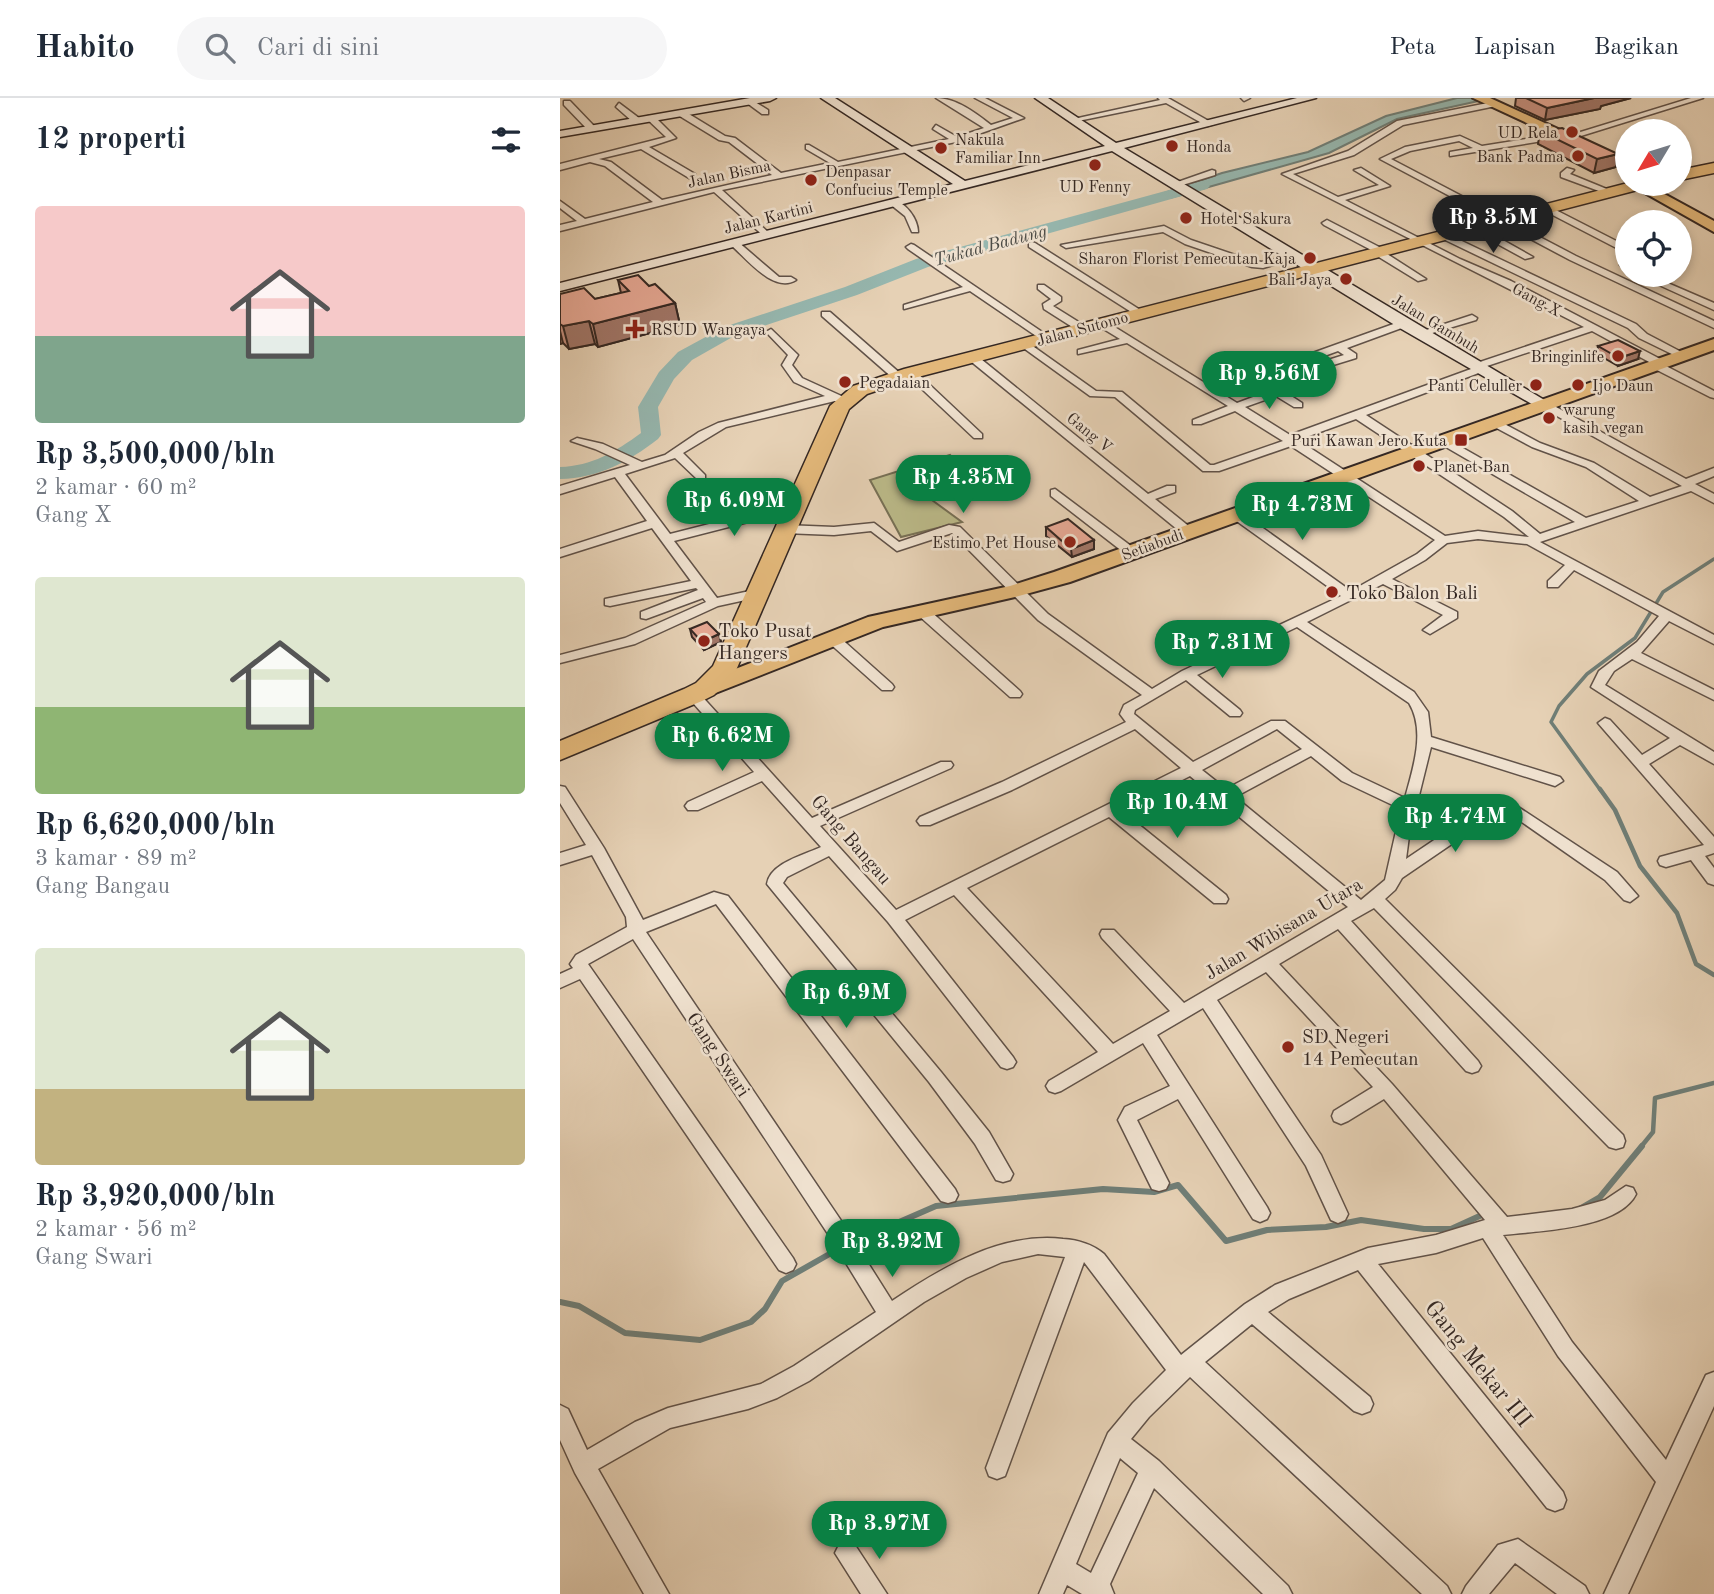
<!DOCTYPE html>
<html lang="id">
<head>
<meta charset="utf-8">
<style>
	:root { --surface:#fff; --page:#f6f6f7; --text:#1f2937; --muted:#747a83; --line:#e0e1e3; --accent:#0b8043 }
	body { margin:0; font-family:"Old Standard TT",serif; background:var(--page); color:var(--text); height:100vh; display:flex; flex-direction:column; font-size:26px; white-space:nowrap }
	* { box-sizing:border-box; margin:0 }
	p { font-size:23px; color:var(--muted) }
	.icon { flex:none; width:38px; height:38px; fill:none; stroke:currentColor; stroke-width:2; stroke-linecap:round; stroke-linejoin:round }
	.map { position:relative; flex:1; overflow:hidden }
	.side { display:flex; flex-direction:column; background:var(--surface); width:560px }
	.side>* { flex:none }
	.needle { width:46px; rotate:232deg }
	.tools { position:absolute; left:1055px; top:21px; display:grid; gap:14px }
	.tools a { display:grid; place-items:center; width:77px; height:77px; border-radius:50%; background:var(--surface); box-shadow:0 4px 10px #0003; font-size:35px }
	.price { position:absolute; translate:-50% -60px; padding:0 16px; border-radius:24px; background:var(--accent); color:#fff; font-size:23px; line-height:46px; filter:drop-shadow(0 2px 4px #0008) }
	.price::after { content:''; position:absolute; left:50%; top:42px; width:21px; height:16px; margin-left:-10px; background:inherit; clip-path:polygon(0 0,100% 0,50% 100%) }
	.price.selected { background:#222; color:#fff }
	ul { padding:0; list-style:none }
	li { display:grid; align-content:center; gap:14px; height:371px; padding:0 35px }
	li span { display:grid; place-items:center; height:217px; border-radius:7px; color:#555 }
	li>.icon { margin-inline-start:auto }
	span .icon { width:126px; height:126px; fill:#fffc; stroke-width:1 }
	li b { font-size:30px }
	h2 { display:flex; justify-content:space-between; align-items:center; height:84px; padding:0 35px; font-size:30px }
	header { display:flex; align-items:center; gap:42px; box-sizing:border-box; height:98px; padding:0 35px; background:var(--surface); border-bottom:2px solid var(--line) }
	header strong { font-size:33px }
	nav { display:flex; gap:38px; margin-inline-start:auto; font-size:24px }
	.search { width:490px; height:63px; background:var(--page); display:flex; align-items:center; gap:18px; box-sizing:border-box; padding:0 24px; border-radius:38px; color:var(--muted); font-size:26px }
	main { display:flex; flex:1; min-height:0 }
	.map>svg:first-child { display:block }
	.green { fill:#bbba89; stroke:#787156; stroke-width:2 }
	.water { fill:#96b7af; stroke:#6f7e77; stroke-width:2 }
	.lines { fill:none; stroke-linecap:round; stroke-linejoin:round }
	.stream-far2 { stroke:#6f7e77; stroke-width:3.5 }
	.stream-far1 { stroke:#6f7e77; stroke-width:4.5 }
	.stream { stroke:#6f7e77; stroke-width:6 }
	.river { fill:#96b7af; fill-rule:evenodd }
	.street-casing { stroke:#615248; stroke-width:3 }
	.secondary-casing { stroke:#352823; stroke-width:3 }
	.primary-casing { stroke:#352823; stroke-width:4 }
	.highway-casing { stroke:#352823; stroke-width:3 }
	.street { fill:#efe1cf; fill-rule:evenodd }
	.secondary { fill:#efe1cf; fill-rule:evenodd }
	.primary { fill:#e3b87a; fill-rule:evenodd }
	.highway { fill:#e3b87a; fill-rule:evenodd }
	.wall { fill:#c6907f; stroke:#352823; stroke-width:2 }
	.shaded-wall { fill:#a17668; stroke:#352823; stroke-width:2 }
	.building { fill:#e6a894; stroke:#352823; stroke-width:2 }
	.poi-dot { fill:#8f2418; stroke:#efe1cf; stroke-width:2.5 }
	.labels { text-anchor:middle; stroke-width:5; stroke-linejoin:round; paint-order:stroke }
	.far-poi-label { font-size:16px; fill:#352823; stroke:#efe1cf; text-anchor:start }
	.far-street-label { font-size:16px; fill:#352823; stroke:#efe1cf }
	.far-water-label { font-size:18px; font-style:italic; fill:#4d4c46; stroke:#efe1cf }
	.poi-label { font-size:19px; fill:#352823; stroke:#efe1cf; text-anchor:start }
	.street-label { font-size:19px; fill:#352823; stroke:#efe1cf }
	.near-street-label { font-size:23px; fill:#352823; stroke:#efe1cf }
</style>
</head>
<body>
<header>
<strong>Habito</strong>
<div class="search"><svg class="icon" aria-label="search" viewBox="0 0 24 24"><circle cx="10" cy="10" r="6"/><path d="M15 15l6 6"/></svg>Cari di sini</div>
<nav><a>Peta</a><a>Lapisan</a><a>Bagikan</a></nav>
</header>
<main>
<section class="side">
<h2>12 properti<svg class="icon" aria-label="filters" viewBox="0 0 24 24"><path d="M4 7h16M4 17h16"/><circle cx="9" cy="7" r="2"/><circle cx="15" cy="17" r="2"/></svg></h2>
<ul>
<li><span style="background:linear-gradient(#f6c9c9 60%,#7fa58c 0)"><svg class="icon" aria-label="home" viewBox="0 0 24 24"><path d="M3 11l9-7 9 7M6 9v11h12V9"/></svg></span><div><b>Rp 3,500,000/bln</b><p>2 kamar · 60 m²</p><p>Gang X</p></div></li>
<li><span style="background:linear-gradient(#dfe7d0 60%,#8fb573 0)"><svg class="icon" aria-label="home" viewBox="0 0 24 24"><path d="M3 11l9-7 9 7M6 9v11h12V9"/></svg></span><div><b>Rp 6,620,000/bln</b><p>3 kamar · 89 m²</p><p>Gang Bangau</p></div></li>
<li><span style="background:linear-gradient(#dfe7d0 65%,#c2b280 0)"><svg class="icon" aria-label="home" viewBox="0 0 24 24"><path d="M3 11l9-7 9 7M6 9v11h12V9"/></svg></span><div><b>Rp 3,920,000/bln</b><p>2 kamar · 56 m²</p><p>Gang Swari</p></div></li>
</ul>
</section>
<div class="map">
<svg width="1154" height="1496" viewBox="0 0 1154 1496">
	<rect width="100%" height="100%" fill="#e6d1b5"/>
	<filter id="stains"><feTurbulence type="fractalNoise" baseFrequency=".00286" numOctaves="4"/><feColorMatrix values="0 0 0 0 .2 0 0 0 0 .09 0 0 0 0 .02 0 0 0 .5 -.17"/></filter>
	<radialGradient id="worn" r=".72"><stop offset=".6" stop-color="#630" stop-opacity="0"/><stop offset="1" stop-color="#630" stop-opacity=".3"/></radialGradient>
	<path class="green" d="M390 357 412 383 365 397 402 424 341 439 310 382Z"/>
	<path class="water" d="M897 0H932L837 21 769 55 610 100 604 95 662 75 748 54 826 18Z"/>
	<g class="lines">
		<path class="stream-far2" d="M1041 693 991 624 999 608 1027 576 1075 540 1103 494 1154 461"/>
		<path class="stream-far1" d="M1040 691 1055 712 1080 768 1117 815 1136 866 1154 877
			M1080 1050 1093 1034 1095 1000 1154 985"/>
		<path class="stream" d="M1021 1110 1040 1099 1082 1048
			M291 1145 376 1108 543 1091 594 1094 618 1087 666 1143 707 1132 766 1129 801 1122 864 1131H891L924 1116
			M0 1204 19 1208 65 1235 140 1242 191 1224 205 1211 222 1183 280 1150"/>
		<path class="river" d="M642 83 647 85 650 88 647 91 368 169 297 197 176 237 132 262 114 281 98 309 101 337 98 341C68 364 39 380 0 381V369C32 368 55 354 81 335L78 309 99 274 118 254 164 229 285 189 356 161Z"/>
		<defs>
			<path id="street" d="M376 0C396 0 416 15 431 27L453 20 415 0H425L464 20 396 44 162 92 209 135 211 137 206 140 154 94 0 133V127L17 123 0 110V103L25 121 93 104 45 68 30 64 0 72V66L106 39 88 22V18H94L116 40 89 49 135 76V80H129L81 51 39 61 51 64 102 102 212 77 169 44 159 42 118 17V13H124L165 38 175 40 221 75 270 65 246 51V47H249L278 64 389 41 373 31 376 27 397 39 424 30Z
				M598 0H608L654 26 647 28 606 5 513 24 509 22 600 2Z
				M681 0H690L684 3Z
				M1131 0H1143L1008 42 1001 40Z
				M190 1 208 12V16H202L187 5Z
				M4 3H10L34 28V32H28L4 7Z
				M933 4 936 8 843 27 794 57 733 76 778 99 819 87 794 72 801 70 830 88 785 102 900 161 951 183 1104 263V267L1154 293V300L1150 299 1091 269V265L1032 233 924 269V273L806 317 952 413 980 436 1015 424 879 345V341H887L1026 420 1079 403 1026 369 972 349 929 326V322H937L980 345 1034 365 1090 399 1122 388 979 308V304H987L1126 381 1154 370V378L1135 386 1154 396V405L1131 393 980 444 1154 537V546L1109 523 1081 555 1154 592V602L1072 561 1054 573 1045 587 1154 654V666L1120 647 1089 666 1154 739V755L1145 758 1154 770V787L1148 785 1131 762 1106 769 1100 767 1098 763 1100 759 1144 747 1038 625 1045 620 1050 622 1082 657 1110 640 1031 589 1039 573 1077 544 1099 518 1014 472 998 489H988V483L1005 467 967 446 918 441 887 445 865 462 832 481 897 514V520L870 536 863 532 883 517 823 486 747 524 854 594 868 614 871 639 1000 679 1003 683 995 688 871 649 849 738 846 761 932 703 946 701 1057 774 1078 798 1070 804 1064 802 1045 782 943 711 842 780 835 792 825 801 1063 1037 1065 1043 1063 1049 1056 1051 1049 1049 814 810 791 823 918 963 921 968 918 973 912 975 906 973 778 831 719 866 832 986 947 1119 1012 1111 1045 1102 1066 1088 1073 1090 1076 1096C1059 1131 977 1133 943 1137L1012 1244 1106 1362 1146 1277 1154 1274V1308L1068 1496H1044L1096 1384 998 1258 923 1140 876 1155 818 1166 1003 1394 1006 1402 1003 1410 995 1413 987 1410 798 1172 729 1201 708 1214 810 1299 813 1306 810 1313 802 1316 794 1313 692 1226 645 1264 887 1488 891 1496H862L630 1279 589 1319 571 1341 599 1363 728 1488 732 1496H703L594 1390 550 1486 554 1496H522L507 1487 503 1496H479L548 1335 573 1305 606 1272 524 1164 445 1378 437 1381 429 1378 426 1370 505 1159 478 1156 442 1164 406 1180 364 1204 249 1283 217 1300 188 1311 110 1330 38 1371 109 1496H84L15 1375 0 1342V1307L8 1311 27 1352 75 1324 108 1310 201 1286 234 1268 316 1214 270 1139 73 841 28 866 233 1160 236 1166 233 1172 226 1175 219 1172 20 881 0 890V876L13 870 10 866 16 857 67 829 66 819 32 757 0 767V755L26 747 0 705V688L5 689 44 750 83 822 154 794 168 798 395 1091 398 1097 395 1103 388 1105 381 1103 156 806 86 834 284 1127 332 1203C383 1169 441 1134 503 1141 518 1142 532 1146 544 1156L621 1257 685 1206 715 1187 808 1150 876 1137 925 1122 824 1001 788 1023 781 1026 774 1023 772 1018 774 1013 813 989 706 874 657 902 761 1057 788 1116 785 1122 778 1125 771 1122 746 1068 643 910 597 937 707 1109 710 1115 707 1121 700 1124 693 1121 618 1001 577 1022 609 1085 606 1091 599 1093 592 1091 558 1022 565 1009 610 988 583 945 501 993 495 995 489 993 486 988 489 983 538 954 394 797 345 822 453 959 456 964 453 969 447 971 441 969 328 824 269 758 227 779 223 785 381 974 429 1034 453 1076 450 1082 443 1084 436 1082 415 1046 369 984 207 786C210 765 244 757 261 749L202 683 138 712H128L125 708 128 704 194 674 126 597 128 594H138L252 720 381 664H391L393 667 391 670 260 728 336 812 621 670 575 631 452 692 370 727H360L357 723 360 719 442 684 566 624 560 616 564 607 582 597 478 522 392 435 337 453 311 433 274 437 224 435 218 431 224 427 274 429 314 425 339 444 389 427 400 429 488 516 592 591 622 573 781 498 671 419V413H679L791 493 857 456 875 442 731 348 659 373H643L555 299 530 298 458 246 467 244 536 293 562 294 650 367H654L723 343 675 313 641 326H633V322L668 308 567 245 518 256V252L560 241 537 227V223H545L677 305 725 287 720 279 721 277 739 271 732 264 733 262 839 224H847V228L787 250 796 256V260L731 280 736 288 725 294 742 305V309H734L716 298 685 309 730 337 911 271V267L1024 229 722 76 788 53 837 23ZM778 253 784 257 749 268 745 265ZM796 321 944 419 969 439 918 433 885 438 738 342ZM737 529 849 605C866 633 853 670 845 700L792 675 725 623H711L633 664 574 616 575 612 626 582 670 618H680L682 615 680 612 637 577ZM717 631 742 651 666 691 642 672ZM751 658 782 683 841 711 825 782 801 802 675 699ZM630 678 788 809 624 905 554 832H542L540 836 542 840 610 913 553 946 407 790 549 719 654 805H666L668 801 666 797 562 713ZM560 1360 578 1375 531 1475 516 1466Z
				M59 5 79 20V24H73L56 9Z
				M998 36 1001 40 890 58V54L913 50 899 43 850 53 831 61 1016 158 1154 223V230L1010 162 820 61 845 49 900 38 922 48Z
				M1007 70 1014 72 1010 76 1054 94 1047 96 1001 79V75Z
				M652 72 655 73V77L616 89 612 86Z
				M330 102C345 102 358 121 358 134H352L345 118 330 106Z
				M986 107 1068 149V156L983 112V108Z
				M767 122 823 151 824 154 866 181 858 183 814 156 813 153 764 127 762 125Z
				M910 127H916L973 159 965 161 910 131Z
				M604 128 631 142 693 163 703 164 735 156 740 159 703 170 692 169 625 146 603 134 506 150 501 147Z
				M879 135H885L1076 226 1087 236 1127 257 1118 259 1079 240 1068 230 879 139Z
				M171 143H177L219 179H231L236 182C214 196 187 161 171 147Z
				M472 144 475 145 585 215 576 217 469 149V145Z
				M351 146 354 147 491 240 482 242 410 193 344 211V207L403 189 348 151 346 149Z
				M1065 164 1068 165V173L1060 167Z
				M1077 177H1089L1154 205V212Z
				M478 187H484L501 199V203L493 208 525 228V232H517L484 211 483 206 491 201 478 191Z
				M262 214H270L342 277V281H334L262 218Z
				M912 217 917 220 916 222 859 239 854 236Z
				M211 231 238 257 232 267 242 280 288 301V305L275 303 166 329 123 355 145 377V381H137L115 360 65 376 110 436 235 404 239 405V411L114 443 157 500 199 491 206 495 204 498 158 508 75 546 0 565V557L65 540 146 504 143 500 86 521 81 520V514L138 492 136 490 50 508 45 507V501L131 483 92 430 0 459V451L87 423 55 379 0 396V388L70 367 35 351 11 343 17 340 43 346 82 364 105 357 139 334 158 325 265 298 234 284 222 267 228 257 206 234Z
				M408 257H416L588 396 607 388H615V394L595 401 631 430V436H623L408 261Z
				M347 273H355L422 336V340H414L347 277Z
				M495 391 575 451V457H567L491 398V392Z
				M363 510 368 511 460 593 462 596 460 599H450L358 517V511Z
				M272 536 277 537 332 586 334 589 332 592H322L267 543 265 540 267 537Z
				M958 1441 1025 1488 1029 1496H997L955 1465 929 1496H902L906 1488 938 1447Z
				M287 1443 295 1447 327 1496H301L275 1455 279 1447Z"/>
			<path id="secondary" d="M190 0H216L210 3 0 39V33Z
				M261 0H275L405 83 545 48 475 0H488L556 45 737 0H756L564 50 991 306 989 309H977L838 229 552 53 0 193V185L393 86Z"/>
			<path id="primary" d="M913 0H930L1068 63V72Z
				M1069 86H1086L1154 123V134Z
				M1154 241V252L510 484 455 499 323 529 153 596 145 598 137 596 133 591 137 586 308 519 450 488 494 474Z"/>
			<path id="highway" d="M1154 65V75L1120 82V72Z
				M1068 85 1091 86 1089 89 358 279 307 296 289 311 174 577 154 597 142 603 0 662V643L124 591 136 585 153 568 270 308 293 288 344 271Z"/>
		</defs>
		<use href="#street" class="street-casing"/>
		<use href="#secondary" class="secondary-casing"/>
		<use href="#primary" class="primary-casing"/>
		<use href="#highway" class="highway-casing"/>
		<use href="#street" class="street"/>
		<use href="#secondary" class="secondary"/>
		<use href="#primary" class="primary"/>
		<use href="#highway" class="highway"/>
	</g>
	<path class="wall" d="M956 0H1071L1041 8 1040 11 985 22 955 8Z
		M980 33 1058 56 1056 69 1034 75 978 46Z
		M58 182 89 188 115 205 120 227 38 249 35 246 9 251 3 245 0 246V196L35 201 61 195Z
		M1038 248 1078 261 1058 268 1037 256Z
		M486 429 534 442V451L512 459 486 438Z
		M130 531 159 536 161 544 144 552 132 539Z"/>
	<path class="shaded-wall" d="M1034 0H1071L1041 8 1040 11 985 22 987 10Z
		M1058 56 1056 69 1034 75 1037 61Z
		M115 205 120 227 38 249 33 226Z
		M29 223 35 246 9 251 3 228Z
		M0 233 3 245 0 246Z
		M1080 253 1078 261 1058 268 1059 260Z
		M534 442V451L512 459 511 451Z
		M159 536 161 544 144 552 142 544Z"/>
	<path class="building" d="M966 0H1034L987 10Z
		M1002 30 1058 56 1037 61 980 33Z
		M78 177 89 188 95 186 115 205 33 226 29 223 3 228 0 226V196L24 190 35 201 69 193 58 182Z
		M1058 242 1080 253 1059 260 1038 248Z
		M508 421 534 442 511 451 486 429Z
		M147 524 159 536 142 544 130 531Z"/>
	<g class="poi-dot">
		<circle cx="1012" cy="34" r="7"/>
		<circle cx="612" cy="48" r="7"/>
		<circle cx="381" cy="50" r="7"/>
		<circle cx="1018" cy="58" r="7"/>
		<circle cx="535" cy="67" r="7"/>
		<circle cx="251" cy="82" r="7"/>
		<circle cx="626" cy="120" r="7"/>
		<circle cx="750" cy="160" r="7"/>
		<circle cx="786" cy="181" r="7"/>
		<path d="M71.5 220.5h7v7h7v7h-7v7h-7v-7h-7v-7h7z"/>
		<circle cx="1058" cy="258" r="7"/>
		<circle cx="285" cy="284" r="7"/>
		<circle cx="976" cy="287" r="7"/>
		<circle cx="1018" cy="287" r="7"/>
		<circle cx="989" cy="320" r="7"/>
		<rect x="894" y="335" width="14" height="14" rx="3.5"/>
		<circle cx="859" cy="368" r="7"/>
		<circle cx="510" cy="444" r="7"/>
		<circle cx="772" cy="494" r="7"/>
		<circle cx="144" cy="543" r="7"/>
		<circle cx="728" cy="949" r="7"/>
	</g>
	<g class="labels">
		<g class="far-poi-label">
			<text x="998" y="40" text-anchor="end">UD Rela</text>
			<text x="395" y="47">Nakula<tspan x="395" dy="18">Familiar Inn</tspan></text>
			<text x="626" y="54">Honda</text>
			<text x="1004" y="64" text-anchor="end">Bank Padma</text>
			<text x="265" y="79">Denpasar<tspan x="265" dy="18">Confucius Temple</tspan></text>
			<text x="535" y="94" text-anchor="middle">UD Fenny</text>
			<text x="640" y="126">Hotel Sakura</text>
			<text x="736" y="166" text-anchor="end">Sharon Florist Pemecutan Kaja</text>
			<text x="772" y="187" text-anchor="end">Bali Jaya</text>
			<text x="91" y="237">RSUD Wangaya</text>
			<text x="1044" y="264" text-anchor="end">Bringinlife</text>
			<text x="299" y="290">Pegadaian</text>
			<text x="962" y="293" text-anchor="end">Panti Celuller</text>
			<text x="1032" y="293">Ijo Daun</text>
			<text x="1003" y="317">warung<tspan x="1003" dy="18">kasih vegan</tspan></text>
			<text x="887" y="348" text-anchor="end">Puri Kawan Jero Kuta</text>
			<text x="873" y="374">Planet Ban</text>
			<text x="496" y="450" text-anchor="end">Estimo Pet House</text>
		</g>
		<g class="far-street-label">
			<text transform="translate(169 75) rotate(-12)" y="6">Jalan Bisma</text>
			<text transform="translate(208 119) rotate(-14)" y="6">Jalan Kartini</text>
			<text transform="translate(977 201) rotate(28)" y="6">Gang X</text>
			<text transform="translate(876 225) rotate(31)" y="6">Jalan Gambuh</text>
			<text transform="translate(522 230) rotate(-15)" y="6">Jalan Sutomo</text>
			<text transform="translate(530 334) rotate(39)" y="6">Gang V</text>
			<text transform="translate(592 446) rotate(-20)" y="6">Setiabudi</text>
		</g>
		<g class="far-water-label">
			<text transform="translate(430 147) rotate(-15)" y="6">Tukad Badung</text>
		</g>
		<g class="poi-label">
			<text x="786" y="501">Toko Balon Bali</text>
			<text x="158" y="539">Toko Pusat<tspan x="158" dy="22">Hangers</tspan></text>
			<text x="742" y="945">SD Negeri<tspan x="742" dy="22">14 Pemecutan</tspan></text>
		</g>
		<g class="street-label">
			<text transform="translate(292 741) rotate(49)" y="7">Gang Bangau</text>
			<text transform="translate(723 830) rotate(-31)" y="7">Jalan Wibisana Utara</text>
			<text transform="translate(159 956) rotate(56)" y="7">Gang Swari</text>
		</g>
		<g class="near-street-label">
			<text transform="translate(919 1265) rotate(51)" y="8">Gang Mekar III</text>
		</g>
	</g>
	<rect width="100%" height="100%" filter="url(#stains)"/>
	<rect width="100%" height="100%" fill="url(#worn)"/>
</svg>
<div class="tools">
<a><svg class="needle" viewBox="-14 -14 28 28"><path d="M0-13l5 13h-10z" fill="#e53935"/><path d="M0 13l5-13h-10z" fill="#747a83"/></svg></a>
<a><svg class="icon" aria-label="locate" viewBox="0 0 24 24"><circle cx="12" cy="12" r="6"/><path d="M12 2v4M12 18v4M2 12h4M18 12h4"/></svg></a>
</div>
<b class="price selected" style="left:933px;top:157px">Rp 3.5M</b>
<b class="price" style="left:709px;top:313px">Rp 9.56M</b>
<b class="price" style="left:403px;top:417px">Rp 4.35M</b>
<b class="price" style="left:174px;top:440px">Rp 6.09M</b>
<b class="price" style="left:742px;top:444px">Rp 4.73M</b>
<b class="price" style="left:662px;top:582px">Rp 7.31M</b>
<b class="price" style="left:162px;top:675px">Rp 6.62M</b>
<b class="price" style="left:617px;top:742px">Rp 10.4M</b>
<b class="price" style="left:895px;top:756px">Rp 4.74M</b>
<b class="price" style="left:286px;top:932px">Rp 6.9M</b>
<b class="price" style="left:332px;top:1181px">Rp 3.92M</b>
<b class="price" style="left:319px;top:1463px">Rp 3.97M</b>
</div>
</main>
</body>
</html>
